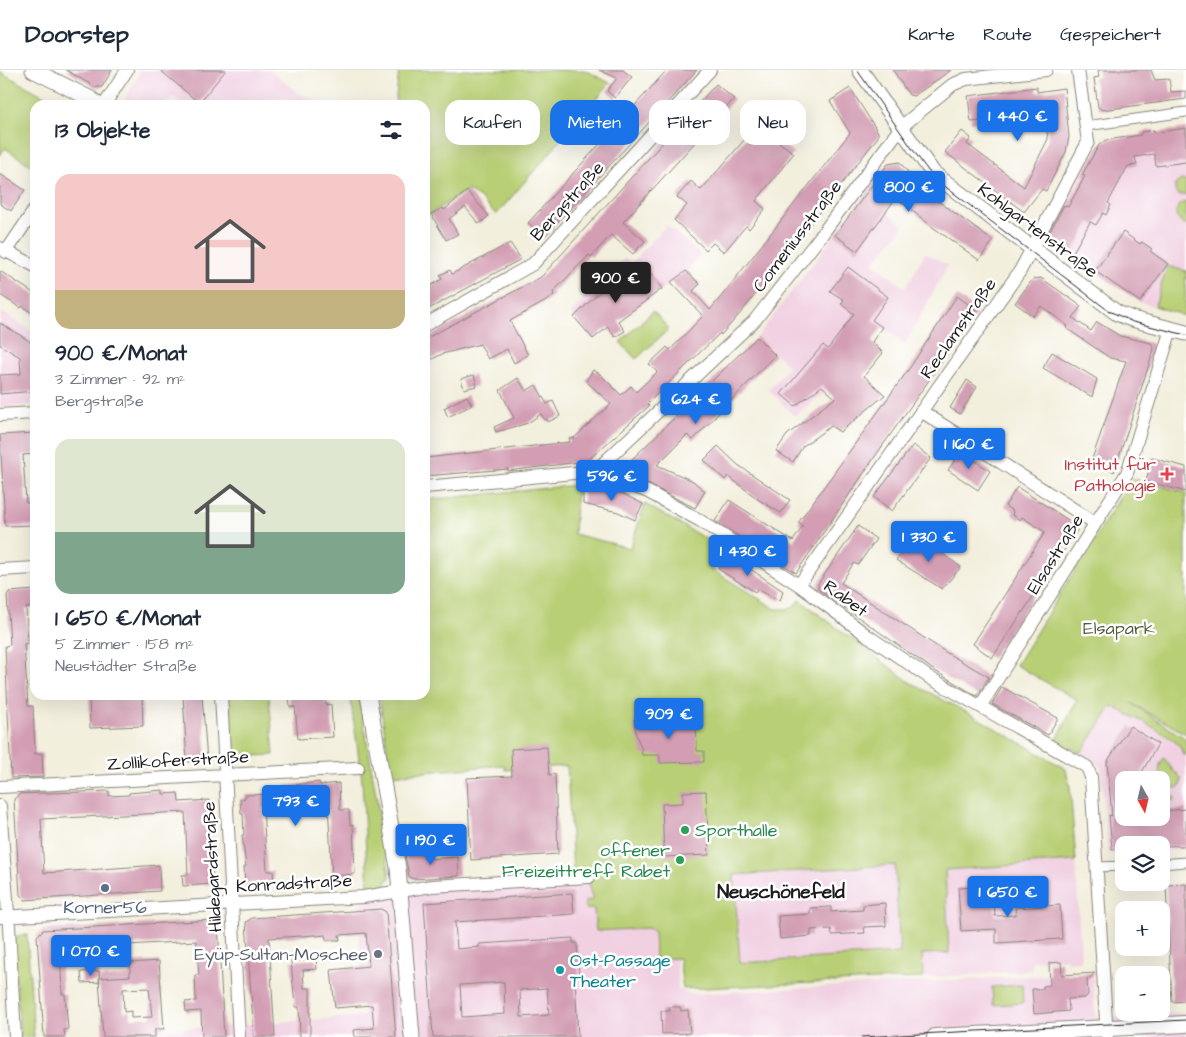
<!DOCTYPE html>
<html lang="de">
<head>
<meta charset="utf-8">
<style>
	:root { --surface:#fff; --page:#f2f2f3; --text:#1f2937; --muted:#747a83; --line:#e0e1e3; --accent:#1a73e8 }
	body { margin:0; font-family:"Architects Daughter",sans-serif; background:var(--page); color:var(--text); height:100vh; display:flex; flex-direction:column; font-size:19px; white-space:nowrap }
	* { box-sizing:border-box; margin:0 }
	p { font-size:16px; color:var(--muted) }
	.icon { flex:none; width:28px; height:28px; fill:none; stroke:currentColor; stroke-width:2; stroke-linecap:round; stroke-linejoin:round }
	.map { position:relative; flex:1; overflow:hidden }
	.side { position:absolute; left:30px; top:30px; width:400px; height:600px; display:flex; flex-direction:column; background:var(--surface); border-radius:15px; box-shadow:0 5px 20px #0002 }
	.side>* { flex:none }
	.banner { position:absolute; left:445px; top:30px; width:475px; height:45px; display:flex; gap:10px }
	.needle { width:32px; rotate:172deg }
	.controls { position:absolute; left:1115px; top:701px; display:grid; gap:10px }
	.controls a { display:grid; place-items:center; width:55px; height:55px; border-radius:10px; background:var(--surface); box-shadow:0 5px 20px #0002; font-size:25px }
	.price { position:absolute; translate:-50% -42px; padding:0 11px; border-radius:5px; background:var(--accent); color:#fff; font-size:16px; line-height:32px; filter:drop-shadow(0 1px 2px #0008) }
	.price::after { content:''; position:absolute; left:50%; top:30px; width:15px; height:11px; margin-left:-8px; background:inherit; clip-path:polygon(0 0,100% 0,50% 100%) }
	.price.selected { background:#222; color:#fff }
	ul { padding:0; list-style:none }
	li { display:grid; align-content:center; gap:10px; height:265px; padding:0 25px }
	li span { display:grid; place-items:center; height:155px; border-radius:15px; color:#555 }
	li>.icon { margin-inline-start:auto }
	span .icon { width:90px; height:90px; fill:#fffc; stroke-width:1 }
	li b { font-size:21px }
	h2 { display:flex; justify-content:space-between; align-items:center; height:60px; padding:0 25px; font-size:21px }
	.pill { padding:0 18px; border-radius:15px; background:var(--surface); box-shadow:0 5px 20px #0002; font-size:18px; line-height:45px }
	.pill.selected { background:var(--accent); color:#fff }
	header { display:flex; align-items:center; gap:30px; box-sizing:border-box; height:70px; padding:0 25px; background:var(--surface); border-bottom:1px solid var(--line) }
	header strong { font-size:24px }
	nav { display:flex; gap:28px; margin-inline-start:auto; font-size:18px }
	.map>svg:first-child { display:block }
	.built { fill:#f1d0e2; fill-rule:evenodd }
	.green { fill:#b8cf74; stroke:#6a7648; fill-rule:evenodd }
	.building { fill:#d39db3; fill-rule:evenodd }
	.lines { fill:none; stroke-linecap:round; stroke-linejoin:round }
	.pedestrian-casing { stroke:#88867c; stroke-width:11 }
	.minor-casing { stroke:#88867c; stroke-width:14 }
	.tertiary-casing { stroke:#88867c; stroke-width:17 }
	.secondary-casing { stroke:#88867c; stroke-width:18 }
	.pedestrian { stroke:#fff; stroke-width:9 }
	.minor { stroke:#fff; stroke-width:12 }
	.tertiary { stroke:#fff; stroke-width:15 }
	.secondary { stroke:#fff; stroke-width:16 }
	.tram { stroke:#1c1c1c; stroke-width:1 }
	.health-dot { fill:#e0444e; stroke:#fff; stroke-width:2 }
	.leisure-dot { fill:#2e9e5b; stroke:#fff; stroke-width:2 }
	.service-dot { fill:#5c6f8a; stroke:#fff; stroke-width:2 }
	.worship-dot { fill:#6b7280; stroke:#fff; stroke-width:2 }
	.culture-dot { fill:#0f9aa8; stroke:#fff; stroke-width:2 }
	.labels { text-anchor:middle; stroke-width:5; stroke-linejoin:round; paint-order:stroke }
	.street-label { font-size:18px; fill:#1c1c1c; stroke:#fff }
	.health-label { font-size:18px; fill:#be3a42; stroke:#fff; text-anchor:end }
	.park-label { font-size:18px; fill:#535b3b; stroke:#fff }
	.leisure-label { font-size:18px; fill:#27864d; stroke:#fff; text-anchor:start }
	.service-label { font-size:18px; fill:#4e5e75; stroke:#fff }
	.worship-label { font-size:18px; fill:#5b616d; stroke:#fff; text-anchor:end }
	.culture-label { font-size:18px; fill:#0d838f; stroke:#fff; text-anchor:start }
	.neighbourhood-label { font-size:19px; font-weight:bold; fill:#1c1c1c; stroke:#fff }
</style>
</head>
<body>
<header>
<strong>Doorstep</strong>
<nav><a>Karte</a><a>Route</a><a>Gespeichert</a></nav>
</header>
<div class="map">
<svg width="1186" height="967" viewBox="0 0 1186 967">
	<rect width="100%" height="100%" fill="#fff"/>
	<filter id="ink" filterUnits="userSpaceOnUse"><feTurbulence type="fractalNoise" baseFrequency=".02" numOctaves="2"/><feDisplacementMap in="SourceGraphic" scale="10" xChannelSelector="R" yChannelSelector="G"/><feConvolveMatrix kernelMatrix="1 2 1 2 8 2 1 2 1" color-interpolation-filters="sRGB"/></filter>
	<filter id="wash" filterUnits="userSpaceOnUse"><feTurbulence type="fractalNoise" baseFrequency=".0096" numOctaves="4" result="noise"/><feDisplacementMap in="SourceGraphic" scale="20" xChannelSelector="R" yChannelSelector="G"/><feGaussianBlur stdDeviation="1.12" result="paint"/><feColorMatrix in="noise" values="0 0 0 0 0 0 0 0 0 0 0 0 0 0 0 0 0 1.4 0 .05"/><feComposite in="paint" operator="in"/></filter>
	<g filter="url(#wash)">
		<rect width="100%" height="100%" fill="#f3efdd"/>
		<path class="built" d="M141 0H270L298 23 327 35H182L174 27 166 35H122Z
			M1186 58V238L1185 246 1140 232 1045 169 1099 75 1103 72 1106 70Z
			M865 125 904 156 873 193 905 218 925 183 948 195 905 274 882 257 870 273 827 321 794 346 769 320 789 296 757 267Z
			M667 155 701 185 686 201 593 269 570 243 625 188 631 193Z
			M0 241 35 263V335L0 337Z
			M35 430V458L3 460 2 432Z
			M1119 625 1186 669V779L1161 780V775H1124V782L1108 783 1101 697 1081 683ZM1124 710H1161V748H1124Z
			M1076 791 1081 891 1068 892 1067 888 1032 891V900L923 908 922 884 949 882 945 800Z
			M895 795 900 883 740 893 734 804Z
			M573 802 589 807 590 820 594 838 596 861 653 858 654 889 676 888 678 919 690 924 1093 903 1095 947 1186 943V967H66L364 946 357 838 385 815Z"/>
		<path class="green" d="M399 0H585L610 13 496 145 480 128 467 120 425 147V35H395Z
			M0 2 61 35H35V98L5 78 0 85Z
			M1181 110 1186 111V125H1178L1175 121V115Z
			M1186 132V155C1177 150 1172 143 1180 134Z
			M1167 196 1186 201 1185 246 1155 236Z
			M653 241 669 259 636 289 620 272Z
			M1132 408 1186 423V664L1131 633 1186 669V685H1183C1182 681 1181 677 1178 674 1159 658 1134 648 1112 636L1081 683 1056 671 1077 630 1016 595Z
			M577 415 574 464 630 478 645 434 720 477 709 498 776 539H790L800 530 911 613 974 646 1066 699 1070 717 1076 791 945 800 949 883 922 884 923 908 683 919 679 888 655 889 654 862 648 858 596 861 594 839H586L585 831 593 830 590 820 589 807 573 802 567 696 505 700 504 695 391 705 379 625H425V430ZM895 795 900 883 740 893 734 805Z
			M227 625H269L274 685 231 687Z
			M350 625H359L390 807 385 815 368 817 362 710Z
			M1164 688 1174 702 1178 704 1181 708V716L1176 718H1168C1159 709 1156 698 1164 688Z
			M1161 721 1172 724 1175 727 1174 730 1161 734Z
			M27 865 34 967H20L13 866Z
			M1022 915 1023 933 993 935 992 917Z"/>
		<g id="blocks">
			<path class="building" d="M66 0H112L102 17H95Z
				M160 0H226L199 33Z
				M599 0H623L632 7 615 28 607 21 617 8Z
				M667 0H697L544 167 528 153Z
				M893 0H951L914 26 909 25Z
				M1098 0H1151L1155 10 1169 9 1171 22 1186 21V29L1102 40 1098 37 1094 8 1099 7Z
				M716 14 734 29 623 152 645 171 633 184 611 165 591 187 589 185 553 222 554 225 546 231 510 251 528 285 514 293 507 279 488 289 480 274 442 284 425 293V269L541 207Z
				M1037 17V22L1064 18 1069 67 1066 82 1046 121 1042 119 1024 142 945 82 962 61 971 68 967 74 1024 117 1048 69 1044 36 980 44 981 51 971 52 968 26Z
				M850 18 878 62V67L744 239 721 265 720 263 647 334 649 336 587 391 508 401V399L425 406V388L570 372 569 368H574L611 334 586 311 593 300 600 304 621 325 631 316 636 322 657 302 649 294 667 277 670 280 703 246 671 212 686 201 700 214 693 221 710 240 724 223 850 63 830 31Z
				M765 46 777 56 769 65 794 83 756 131 765 139 749 159 746 156 724 182 713 173 706 180 674 150 687 135 677 127 691 111 701 120Z
				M1186 58V92L1156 96 1154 84 1135 87 1137 95 1128 96 1108 133 1111 135 1106 145 1103 143 1096 155 1090 152 1072 184 1046 169 1064 135 1068 137 1085 106 1082 105 1099 75 1103 72 1106 70 1141 65V62L1154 60V63Z
				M900 92 919 117 993 171 979 190 934 158 896 128 857 181 835 165 888 94Z
				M0 104 25 120 11 141 0 134Z
				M467 121 489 146 479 154 465 137 449 149 458 164 446 170 431 144 443 138 444 140Z
				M1123 162 1140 174 1142 172 1152 179 1150 181 1168 194 1140 232 1095 201Z
				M510 173 521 189 425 241V219L442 209 440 205 450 200 452 204Z
				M848 197 888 227 872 250 882 257 872 272 883 283 864 306 885 325 840 362 831 356 803 376 793 392 776 381 787 365 835 328 822 316 795 336 781 324 823 275 828 279 854 244 841 234 844 230 830 221Z
				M648 200 662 219 618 251 625 261 615 267 608 257 593 269 574 247 616 206 625 217Z
				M0 201 35 224V245L22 236 21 238 0 225Z
				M1041 208 1081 236 1073 248 1091 261 1097 252 1120 266 1151 273 1154 279 1114 402 1092 389 1126 291 1110 288 1066 258 1068 256 1041 236 1033 246 1015 233 1033 209Z
				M957 226 978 241 876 385 796 503 715 451 729 430 793 471 803 456 798 453 911 296Z
				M0 253 28 270 35 277V321L0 324V305L21 304 20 287 0 275Z
				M757 267 775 285 693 370 687 365 657 395 693 411 705 421 695 438 626 403 625 396Z
				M1052 282 1097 309 1092 327 1043 298Z
				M474 305 477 316 464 319 461 309Z
				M518 308 526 321 536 315 547 334 553 331 560 346 548 352 547 349 545 350 541 344 528 353 496 362 494 357 514 348 500 320Z
				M967 310 977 317 960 344 950 338Z
				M467 326 472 335 448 347 444 338Z
				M34 363 35 384 23 385 26 433 35 432V455L5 456 0 365Z
				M913 375 931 388 892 441 874 427Z
				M718 376 738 395 790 430 781 443 759 430 728 406 725 410 704 390Z
				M961 381 990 401 978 420 948 400Z
				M1152 388 1186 397V422L1146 411Z
				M583 416 623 424 643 434 635 450 618 442 583 434Z
				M1017 417 1076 455 1077 461 992 588 973 574 1045 462 1022 447 1020 450 1012 445 1013 441 1005 436Z
				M858 456 876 469 858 495 854 493 841 513 947 583 989 607 977 626 935 601 818 519V514Z
				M918 466 961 497 942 519 896 490Z
				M725 482 783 521 780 531 757 519 755 522 718 499Z
				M35 520V537L26 538 28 573 24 574 28 636H33L35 684 42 683 43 707 11 708 5 576 10 575 7 525 9 522Z
				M1002 617 1058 648 1048 665 992 634Z
				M89 625H142L143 656 90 658Z
				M183 625H202L207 691 187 692Z
				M289 625H325L326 635 331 634 333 667 298 669 295 637H290Z
				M648 648V650L696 648 697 681H704V692L660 693V685H642L641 677 636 665 634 649Z
				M1130 656 1158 674 1142 702 1143 710H1124V748H1161V741L1186 739V776L1124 775V778L1112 779 1109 745 1112 746 1107 692Z
				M547 677 549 705 555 704 558 784 471 790 467 708 512 706 511 679Z
				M319 712 320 715 339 713 340 740H349L350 755H353L355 804 332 806 328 734 263 738 267 801H273L274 812 245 814 244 797H246L242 765H244L243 744H241L240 729 245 728V725L269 724V718Z
				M163 720V724L178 723 179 732 209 730 210 746H207L208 767H210L211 778H209L210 799H212L213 814 183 816 182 805H188L185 742 41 749 44 803 159 795 160 821 25 830 20 825 14 729 20 724 109 721V726L129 725V723Z
				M706 721 709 785 664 787 662 734 683 733V722Z
				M428 782V789L458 787 459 806 413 809 411 808 409 806 405 784Z
				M1186 814V931L1172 932 1166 815Z
				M993 816 995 846 1016 845 1015 838 1060 835 1062 869 996 873V859L961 861 958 818Z
				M572 823 574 844 455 852 457 879 479 877V874L573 868V873H577L579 907H575L578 967H433L424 833ZM504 912 505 944 462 947 460 915ZM547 918 549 945 521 947 520 920Z
				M885 833 886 856 864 857 865 863 832 865 831 859 811 860V866L780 869 778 846 810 844V838L831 837V842L863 840V835Z
				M381 839 386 842 396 967H355L354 960 374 958 372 935 335 938 331 900 369 896 366 863 339 865 340 870H326L325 865 316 866V865L269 868 275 967H254L246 852 252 848Z
				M213 850 218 854 224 967H202L201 941 186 942 185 932 196 931 195 905H199L196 871 92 877V881H80V877L60 879 62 924H65L68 959 64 960 65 967H44L37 866 43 860Z
				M316 889 317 899 303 900 304 918H310V967H300L299 937H295L291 891Z
				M159 891 164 959H155V967H103L99 908 130 906V893ZM149 918 152 947 131 948V941L124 942 123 919Z
				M1061 892 1062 905 1095 903 1087 910 1088 925 1085 928 1068 929 1069 941 1034 944 1032 919H1043V916L1050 915 1049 893Z
				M99 901 100 912 82 913 81 902Z
				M669 937H680L681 941 688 940 690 963 662 964 661 941H670Z"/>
		</g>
	</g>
	<g filter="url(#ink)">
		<use href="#blocks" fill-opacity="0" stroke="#88867c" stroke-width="1"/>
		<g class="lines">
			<defs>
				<path id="pedestrian" d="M1086 56 1186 42
					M1161 794 1186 792
					M1097 797 1124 796"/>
				<path id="minor" d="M104 35 127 0
					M0 178 35 196
					M6 182 35 139
					M425 255 533 194 710 0
					M921 341 1095 453
					M0 345 35 343
					M595 401 755 250 823 163 901 57 952 15 966 9 1046 0
					M425 417 595 401 648 422 699 450 799 515 868 566 930 608 1087 697 1091 707 1107 967
					M0 500 35 498
					M799 515 1020 201 1088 72 1078 0
					M221 625 239 967
					M981 635 1127 403 1171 259
					M0 717 358 698
					M0 736 9 857 15 967
					M0 847 363 827 432 816 589 807"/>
				<path id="tertiary" d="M33 0 91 29 98 35
					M860 0 933 103 1117 243 1132 249 1186 263
					M368 625 398 798 412 967"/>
				<path id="secondary" d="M935 967 1186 954"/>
			</defs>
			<use href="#pedestrian" class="pedestrian-casing"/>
			<use href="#minor" class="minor-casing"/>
			<use href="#tertiary" class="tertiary-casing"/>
			<use href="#secondary" class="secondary-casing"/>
			<use href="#pedestrian" class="pedestrian"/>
			<use href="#minor" class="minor"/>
			<use href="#tertiary" class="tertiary"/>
			<use href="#secondary" class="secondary"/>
			<path class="tram" d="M857 0 923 94 930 103 947 118 1109 241 1133 252 1186 265
				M862 967 1186 950"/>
		</g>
	</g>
	<path class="health-dot" d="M1164.5 396.5h5v5h5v5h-5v5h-5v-5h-5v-5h5z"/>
	<g class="leisure-dot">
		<circle cx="685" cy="760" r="5"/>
		<circle cx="680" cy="790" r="5"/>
	</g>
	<circle class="service-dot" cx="105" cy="818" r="5"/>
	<circle class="worship-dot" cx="378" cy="884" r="5"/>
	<circle class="culture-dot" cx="560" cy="900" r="5"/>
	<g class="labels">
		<g class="street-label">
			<text transform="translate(567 131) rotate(-48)" y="6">Bergstraße</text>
			<text transform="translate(1038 160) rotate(37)" y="6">Kohlgartenstraße</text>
			<text transform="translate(797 166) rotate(-53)" y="6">Comeniusstraße</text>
			<text transform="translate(958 258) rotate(-55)" y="6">Reclamstraße</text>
			<text transform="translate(1055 484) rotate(-58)" y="6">Elsastraße</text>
			<text transform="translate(846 528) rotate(36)" y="6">Rabet</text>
			<text transform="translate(178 690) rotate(-3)" y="6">Zollikoferstraße</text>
			<text transform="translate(212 797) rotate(-93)" y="6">Hildegardstraße</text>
			<text transform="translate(294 813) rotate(-3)" y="6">Konradstraße</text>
		</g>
		<g class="health-label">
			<text x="1156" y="400">Institut für<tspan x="1156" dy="21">Pathologie</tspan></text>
		</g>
		<g class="park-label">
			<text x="1119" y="564">Elsapark</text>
		</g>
		<g class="leisure-label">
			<text x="695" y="766">Sporthalle</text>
			<text x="670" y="786" text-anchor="end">offener<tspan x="670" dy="21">Freizeittreff Rabet</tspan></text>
		</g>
		<g class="service-label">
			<text x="105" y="843">Korner56</text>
		</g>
		<g class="worship-label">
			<text x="368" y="890">Eyüp-Sultan-Moschee</text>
		</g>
		<g class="culture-label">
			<text x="570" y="896">Ost-Passage<tspan x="570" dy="21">Theater</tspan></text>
		</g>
		<g class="neighbourhood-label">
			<text x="781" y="828">Neuschönefeld</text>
		</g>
	</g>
</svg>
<div class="controls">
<a><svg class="needle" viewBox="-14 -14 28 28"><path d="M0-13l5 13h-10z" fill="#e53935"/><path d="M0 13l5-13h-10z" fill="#747a83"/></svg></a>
<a><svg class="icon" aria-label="layers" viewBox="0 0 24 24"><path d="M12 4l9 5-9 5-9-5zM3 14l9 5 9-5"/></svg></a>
<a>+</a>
<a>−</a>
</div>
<b class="price" style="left:1018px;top:72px">1 440 €</b>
<b class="price" style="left:909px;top:143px">800 €</b>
<b class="price selected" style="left:616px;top:234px">900 €</b>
<b class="price" style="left:696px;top:355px">624 €</b>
<b class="price" style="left:969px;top:400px">1 160 €</b>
<b class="price" style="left:612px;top:432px">596 €</b>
<b class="price" style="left:929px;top:493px">1 330 €</b>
<b class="price" style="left:748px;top:507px">1 430 €</b>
<b class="price" style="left:669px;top:670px">909 €</b>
<b class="price" style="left:296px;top:757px">793 €</b>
<b class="price" style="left:431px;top:796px">1 190 €</b>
<b class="price" style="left:1008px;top:848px">1 650 €</b>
<b class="price" style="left:91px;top:907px">1 070 €</b>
<div class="banner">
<a class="pill">Kaufen</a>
<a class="pill selected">Mieten</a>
<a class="pill">Filter</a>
<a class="pill">Neu</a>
</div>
<section class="side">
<h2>13 Objekte<svg class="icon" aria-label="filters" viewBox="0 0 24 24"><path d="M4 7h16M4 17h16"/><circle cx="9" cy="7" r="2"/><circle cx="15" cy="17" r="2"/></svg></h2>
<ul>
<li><span style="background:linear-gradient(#f6c9c9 75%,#c2b280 0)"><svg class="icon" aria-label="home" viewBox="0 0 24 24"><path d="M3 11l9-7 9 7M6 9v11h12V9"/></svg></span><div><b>900 €/Monat</b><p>3 Zimmer · 92 m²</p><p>Bergstraße</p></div></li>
<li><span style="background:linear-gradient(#dfe7d0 60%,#7fa58c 0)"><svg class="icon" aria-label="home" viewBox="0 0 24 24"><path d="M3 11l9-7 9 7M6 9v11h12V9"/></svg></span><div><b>1 650 €/Monat</b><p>5 Zimmer · 158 m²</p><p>Neustädter Straße</p></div></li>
</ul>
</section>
</div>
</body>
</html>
